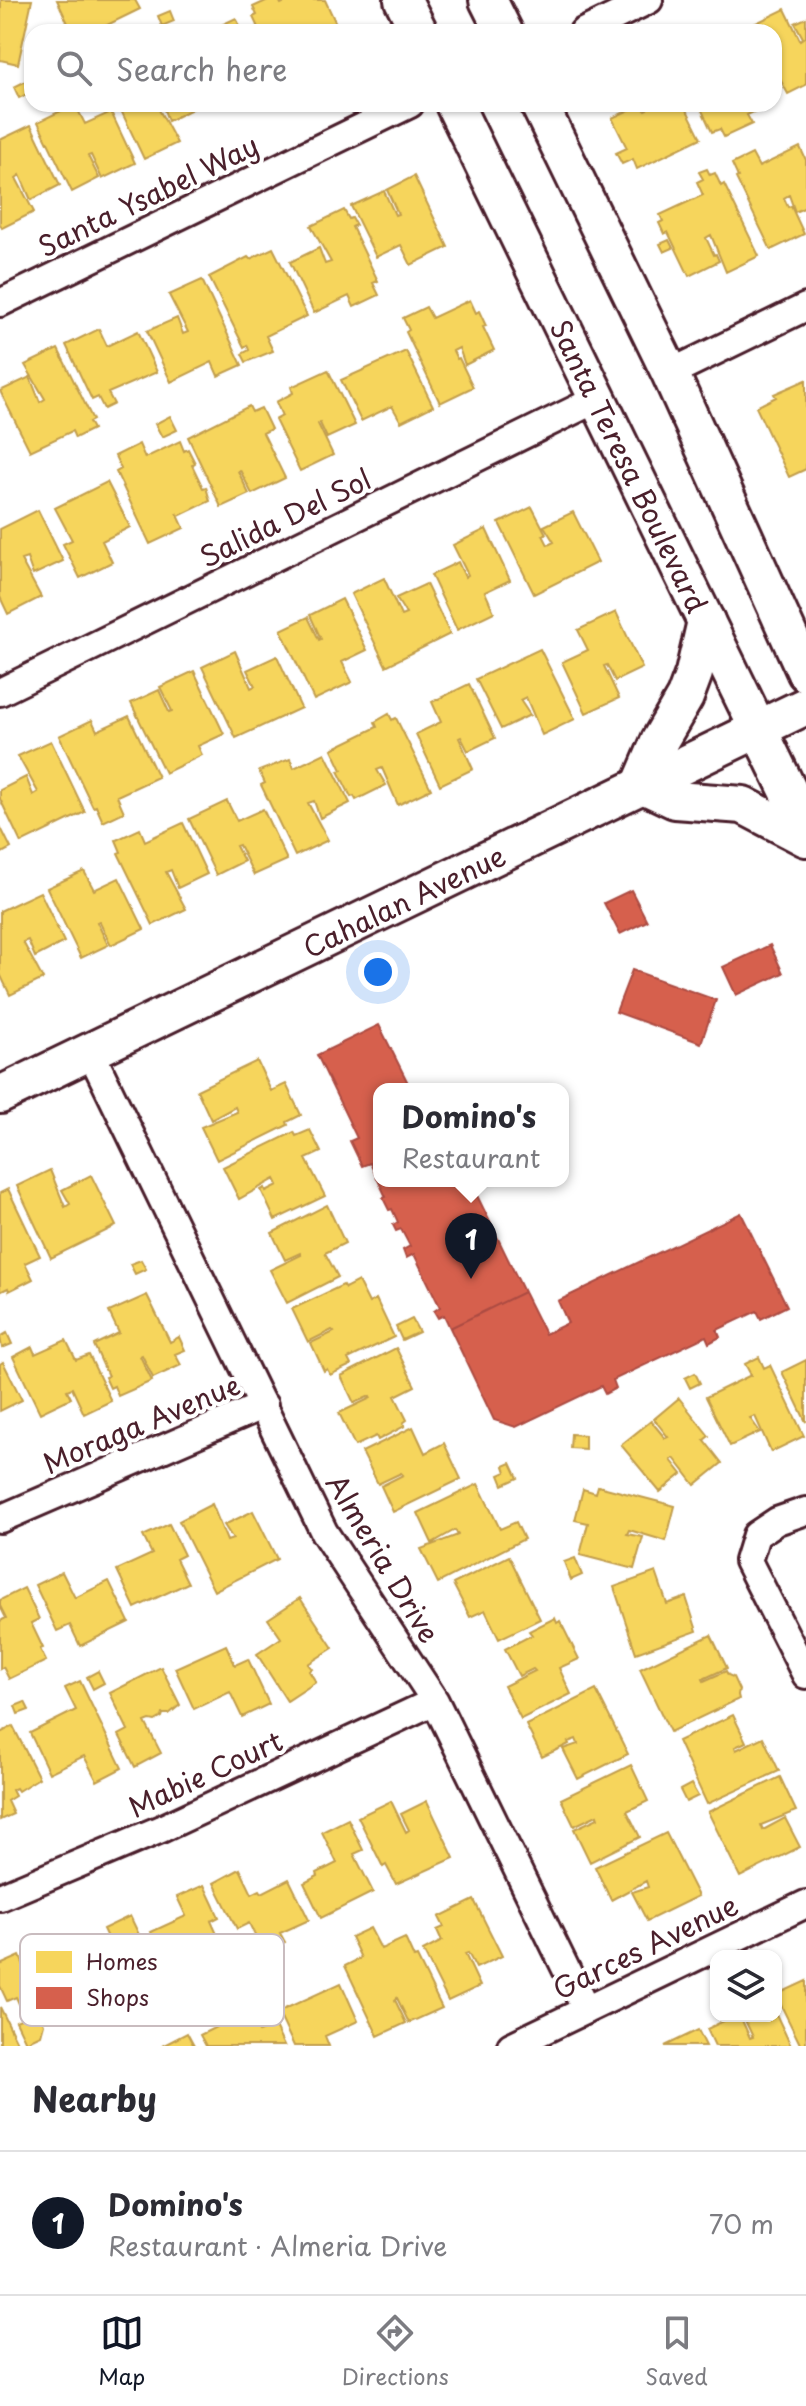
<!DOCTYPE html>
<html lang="en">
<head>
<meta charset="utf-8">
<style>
  :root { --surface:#fff; --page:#f7f7f7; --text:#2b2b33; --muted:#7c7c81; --line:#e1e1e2; --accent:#111827 }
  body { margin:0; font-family:"Playpen Sans",sans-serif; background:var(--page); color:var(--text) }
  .controls { position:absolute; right:24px; bottom:24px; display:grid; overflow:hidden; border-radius:16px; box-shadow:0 2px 6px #0004 }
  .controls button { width:72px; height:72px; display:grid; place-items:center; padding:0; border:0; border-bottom:2px solid var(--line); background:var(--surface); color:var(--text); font:40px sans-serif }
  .you { position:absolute; left:378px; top:972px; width:28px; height:28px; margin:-20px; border:6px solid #fff; border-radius:50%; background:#1a73e8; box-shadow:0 0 0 12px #1a73e833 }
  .badge { display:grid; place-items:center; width:52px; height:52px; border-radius:50%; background:var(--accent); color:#fff; font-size:26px; font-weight:700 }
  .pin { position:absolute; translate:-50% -66px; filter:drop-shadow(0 2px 4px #0008) }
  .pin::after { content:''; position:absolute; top:42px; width:28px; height:24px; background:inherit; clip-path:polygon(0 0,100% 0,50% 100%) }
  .popup { position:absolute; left:373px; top:1083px; width:196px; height:104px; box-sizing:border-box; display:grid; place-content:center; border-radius:16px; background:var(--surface); filter:drop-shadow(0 2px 6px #0005); font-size:26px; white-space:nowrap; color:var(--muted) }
  .popup b { font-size:30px; color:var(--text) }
  .popup::after { content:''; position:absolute; left:50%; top:100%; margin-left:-16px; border:16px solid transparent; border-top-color:var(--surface) }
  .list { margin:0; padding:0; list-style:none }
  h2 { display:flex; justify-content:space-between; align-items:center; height:104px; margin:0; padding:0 32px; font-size:34px }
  h2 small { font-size:26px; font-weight:400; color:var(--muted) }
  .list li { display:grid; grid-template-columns:52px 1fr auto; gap:24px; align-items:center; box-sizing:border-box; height:144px; padding:0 32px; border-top:2px solid var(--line) }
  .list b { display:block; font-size:30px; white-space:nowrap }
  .list p { margin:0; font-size:26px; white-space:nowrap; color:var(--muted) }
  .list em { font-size:26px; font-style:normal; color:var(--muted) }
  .icon { flex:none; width:44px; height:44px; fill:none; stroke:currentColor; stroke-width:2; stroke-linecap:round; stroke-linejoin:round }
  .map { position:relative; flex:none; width:806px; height:2046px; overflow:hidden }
  .search { position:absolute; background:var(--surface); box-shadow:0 2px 6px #0004; left:24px; right:24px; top:24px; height:88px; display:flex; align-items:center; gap:20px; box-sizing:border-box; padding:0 28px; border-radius:24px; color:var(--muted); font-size:30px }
  .sheet { height:248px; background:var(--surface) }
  nav { display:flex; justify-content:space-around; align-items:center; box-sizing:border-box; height:112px; border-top:2px solid var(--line); background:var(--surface); font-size:22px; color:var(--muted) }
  nav a { display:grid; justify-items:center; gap:4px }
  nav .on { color:var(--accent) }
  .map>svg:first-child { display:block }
  .homes { fill:#f6d55c; stroke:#c29e4d; stroke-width:2 }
  .shops { fill:#d6604d; stroke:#ac4c43; stroke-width:2 }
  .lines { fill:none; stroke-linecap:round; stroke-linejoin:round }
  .street-casing { stroke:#4a1f2b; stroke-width:32 }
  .secondary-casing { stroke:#4a1f2b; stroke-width:42 }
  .street { stroke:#fff; stroke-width:26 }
  .secondary { stroke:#fff; stroke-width:36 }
  .labels { text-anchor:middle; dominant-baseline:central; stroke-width:8; stroke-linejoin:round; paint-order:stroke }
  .street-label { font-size:28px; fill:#4a1f2b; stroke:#fff }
  .key { fill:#fff; stroke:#c9bcbf; stroke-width:2 }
  .key-label { font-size:22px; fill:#4a1f2b }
</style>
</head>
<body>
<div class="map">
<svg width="806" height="2046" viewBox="0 0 806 2046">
  <rect width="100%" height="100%" fill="#fff"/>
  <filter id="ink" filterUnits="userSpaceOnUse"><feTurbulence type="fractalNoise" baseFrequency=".0125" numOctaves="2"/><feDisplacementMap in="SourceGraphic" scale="16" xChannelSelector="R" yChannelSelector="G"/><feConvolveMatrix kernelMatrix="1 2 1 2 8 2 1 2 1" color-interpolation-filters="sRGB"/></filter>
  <g filter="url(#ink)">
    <path class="homes" d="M1,0H32L18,64L0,60Z
      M57,0H135L140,9L93,32H72Z
      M268,0H279L281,4L289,0H325L340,32H260L253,17L257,15L253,7Z
      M785,9L800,40L803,38L795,23L806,18V85L788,94L774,68V32H756L752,25Z
      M170,11L174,21L162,26L158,16Z
      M236,18L243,32H219L217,27Z
      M30,79L32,92L19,98L14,87Z
      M75,104L85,124L111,112L135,163L102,179L91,155L88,156L99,178L72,192L38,122Z
      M118,104H162L157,106L177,143L144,159Z
      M162,104H197L198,106L168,121Z
      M642,104L645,110L647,109L644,104H684L701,138L637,169L633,159L622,164L616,153L627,148L612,118Z
      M699,104H771L747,115L752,124L724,137L720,129L712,132Z
      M31,125L60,185L31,200L20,175L16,178L34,212L2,228L0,224V140Z
      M800,147L806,160V207L795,212L789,195L784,198L788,207L791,206L804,234L771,250L736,178L738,177L732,164L752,154L759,167Z
      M707,169L710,175L715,173L721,186L724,184L759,256L726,272L711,235L706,238L714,255L716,254L719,261L689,276L668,232L664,234L659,223L663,221L660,215L703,195L697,182L703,179L699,172Z
      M414,176L448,247L411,265L401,245L376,257L351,206L384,191L395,215L398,214L387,190Z
      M344,210L349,219L352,218L356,225L352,227L378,281L373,283L379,295L354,307L349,296L314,313L290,262L319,248L325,264L331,262L311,226Z
      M669,240L673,248L664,252L660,244Z
      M273,248L307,316L266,336L273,351L246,362L242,354L249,350L247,345L244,347L209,277L248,257L250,259Z
      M202,280L242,365L218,376L212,362L171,382L147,331L177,318L183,334L188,332L169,295Z
      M470,300L476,313L479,311L486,326L483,327L494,350L465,365L459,348L453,351L457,359L459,358L473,387L440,403L406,332L409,330L403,318L426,307L432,318Z
      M99,329L107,346L138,331L157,372L108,393L114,404L104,409L98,397L92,400L66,345Z
      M58,349L93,420L89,422L93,429L75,438L72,431L30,451L0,391L30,377L40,402L45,399L25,365Z
      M406,351L433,406L401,422L392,406L361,421L341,380Z
      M328,370L355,425L327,438L320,423L318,424L333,455L300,471L275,420L282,416L276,402L293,393L291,387Z
      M806,380V469L789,477L756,407L776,397L774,394Z
      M249,406L252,412L261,408L271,429L263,433L285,478L252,494L240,470L238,471L249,494L221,507L188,437Z
      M170,416L177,430L162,437L155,424Z
      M180,441L184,451L188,449L195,463L192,465L203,488L206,487L210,501L179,516L177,513L184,528L150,544L116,472L121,469L115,456L139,444L145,458Z
      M107,482L130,527L102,541L112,562L80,578L63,544L72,540L55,508Z
      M532,507L546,534L543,535L548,545L554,542L544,526L573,512L598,562L534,594L499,523Z
      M38,510L63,561L33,575L27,558L21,560L41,597L8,614L0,597V529Z
      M486,529L510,580L485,592L494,612L457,630L431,575L458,562L465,577L468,575L453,545Z
      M384,578L401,616L406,614L396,598L426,584L450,634L386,666L351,594Z
      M342,599L367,650L342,662L352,682L314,700L281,630L308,617L319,640L321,639L310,615Z
      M616,612L642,668L615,681L607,665L604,666L619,698L586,713L562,662L588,650L578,630Z
      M540,649L575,719L542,735L526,697L520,700L530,715L501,729L476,679Z
      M235,651L251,688L255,686L247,670L277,656L301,708L236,738L202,667Z
      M194,671L224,734L198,746L202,755L165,773L131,703L159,690L169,712L172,711L160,687Z
      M469,684L495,738L468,751L461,737L459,738L473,769L440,785L416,734L441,722L432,702Z
      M389,714L392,720L396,718L431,789L398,805L382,768L377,770L386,785L356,800L354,796L351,797L338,771L342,770L332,749L377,727L375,722Z
      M129,716L158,777L117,796L124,812L103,822L96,806L93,807L59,736L92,720L97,731Z
      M51,741L85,812L21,843L0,799V790L26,777L33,795L38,792L18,756Z
      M325,753L350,803L320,818L314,801L308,803L328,840L295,856L261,785L265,783L259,771L290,759L294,768Z
      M227,801L237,821L263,809L287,860L254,875L239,845L236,846L244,861L216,875L189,819Z
      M183,823L207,874L178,888L171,870L166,872L186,909L153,925L118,853L121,852L116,840L140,829L145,841Z
      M0,826L11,848L0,854Z
      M84,871L94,890L119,878L144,929L111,945L99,921L97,922L108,945L81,958L47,888Z
      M40,892L64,942L35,957L28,940L23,942L43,979L10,995L0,974V911Z
      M257,1061L271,1091L286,1084L301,1115L287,1122L288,1125L217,1160L201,1127L237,1112L235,1107L211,1120L197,1090Z
      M310,1130L321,1152L306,1159L325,1196L275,1220L261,1190L265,1188L266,1191L278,1185L275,1179L239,1199L223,1167L294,1132L296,1136Z
      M50,1170L65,1207L70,1204L62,1190L91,1175L116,1226L51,1258L17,1186Z
      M8,1189L40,1256L25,1263L33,1279L9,1291L8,1288L0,1292V1193Z
      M327,1205L345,1243L325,1253L338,1277L287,1303L270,1270L301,1255L300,1253L285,1260L272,1233Z
      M141,1260L146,1269L135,1274L130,1264Z
      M358,1281L369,1303L376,1299L394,1337L348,1359L351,1365L330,1375L327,1369L324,1371L311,1343L334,1332L332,1330L308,1342L292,1309L343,1285L345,1288Z
      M147,1295L170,1342L179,1337L185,1350L175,1354L181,1365L153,1378L142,1355L140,1356L152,1381L118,1396L114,1386L110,1388L105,1377L108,1376L94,1345L119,1333L109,1312Z
      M412,1319L419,1332L402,1340L396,1327Z
      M7,1333L12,1344L2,1348L0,1337Z
      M66,1340L76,1360L89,1355L111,1401L84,1414L72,1388L67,1390L71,1398L40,1413L13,1357L32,1347L35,1354Z
      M396,1348L415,1386L395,1396L407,1420L403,1423L405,1426L378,1440L376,1436L355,1446L339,1413L371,1398L370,1396L354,1403L341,1376Z
      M759,1357L764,1368L770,1365L804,1436L771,1452L755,1416L750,1418L760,1432L730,1446L706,1397L751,1375L745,1364Z
      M806,1360V1422L782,1372Z
      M3,1362L22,1400L0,1411V1364Z
      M695,1373L700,1383L690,1388L685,1378Z
      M679,1398L709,1436L704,1440L722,1463L695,1485L674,1458L671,1460L682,1474L660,1492L621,1445L651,1421L665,1438L668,1437L654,1419Z
      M413,1427L425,1453L444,1443L461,1479L393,1512L381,1486L403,1475L401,1473L378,1484L362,1452Z
      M571,1434L585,1435V1449L570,1448Z
      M511,1463L518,1478L503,1485L499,1475L506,1472L504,1466Z
      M478,1484L500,1529L516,1522L524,1539L438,1583L421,1549L458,1535L455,1530L432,1543L418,1513Z
      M598,1486L675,1506L666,1541L629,1530L627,1534L643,1537L634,1569L580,1555L588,1523L575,1520L583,1489L596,1493Z
      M212,1504L227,1541L233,1539L224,1525L253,1511L277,1559L214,1591L179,1521Z
      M169,1524L184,1555L176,1559L188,1583L135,1608L117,1570L152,1554L143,1536Z
      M509,1556L540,1619L499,1639L485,1610L470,1617L453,1584Z
      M575,1558L582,1575L571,1580L564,1562Z
      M62,1572L75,1598L109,1581L129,1622L80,1646L70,1625L57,1631L35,1585Z
      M656,1572L667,1604L686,1597L697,1631L636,1653L614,1587Z
      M24,1588L39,1619L31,1623L43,1648L40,1649L46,1661L9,1679L3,1667L0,1669V1621L6,1618L0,1606V1600Z
      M300,1598L333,1648L308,1664L312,1669L309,1671L316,1682L287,1701L257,1654L281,1638L268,1619Z
      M555,1618L557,1623L560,1621L579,1659L559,1668L571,1694L521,1719L504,1686L535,1671L533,1669L519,1676L505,1649L532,1635L529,1631Z
      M711,1635L727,1668L703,1679L704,1681L726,1671L728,1675L733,1677L739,1690L738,1695L739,1699L670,1732L640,1669Z
      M226,1645L235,1665L248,1659L269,1704L242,1717L230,1692L194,1709L175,1668Z
      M161,1667L180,1705L169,1714H163L162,1717L155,1721L150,1720L145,1722L161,1753L135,1767L119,1735L128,1730L110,1693Z
      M98,1671L104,1683L93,1689L87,1677Z
      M80,1681L122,1768L97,1781L84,1756L49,1773L30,1733L76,1710L65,1688Z
      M596,1690L628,1754L578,1779L563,1749L578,1744L576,1739L568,1742L569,1744L542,1757L526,1725Z
      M25,1702L29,1710L18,1714L15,1706Z
      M733,1715L746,1742L735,1747L736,1750L763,1737L779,1771L707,1804L678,1741Z
      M13,1726L39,1778L18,1791L16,1788L12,1790L15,1796L7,1801L13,1814L0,1820V1733Z
      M631,1765L648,1801L627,1811L640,1837L590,1862L574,1829L598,1818L597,1815L574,1826L561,1799Z
      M780,1777L796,1811L761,1825L763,1830L785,1818L800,1847L740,1877L708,1812Z
      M691,1784L698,1796L686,1802L680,1790Z
      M391,1801L406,1832L409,1830L401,1814L427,1801L454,1858L396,1884L386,1865L383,1867L358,1817Z
      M348,1819L363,1850L354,1854L373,1892L321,1918L304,1883L318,1876L317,1873L337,1863L322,1832Z
      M666,1833L698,1896L647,1921L632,1892L648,1887L646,1881L611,1900L595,1867Z
      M240,1869L252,1894L260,1890L262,1893L289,1879L309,1920L280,1933L285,1942L275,1947L271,1939L259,1944L249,1923L237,1929L214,1883Z
      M204,1885L219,1917L211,1921L222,1945L214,1949L221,1965L206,1972L198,1956L191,1960L193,1963L174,1972L173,1969L170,1971L151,1932L186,1916L177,1897Z
      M474,1900L502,1956L476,1968L468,1953L465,1954L480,1986L448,2001L423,1951L442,1941L437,1930L444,1927L439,1917Z
      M130,1916L145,1947L135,1952L154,1990L104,2015L85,1977L118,1961L103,1929Z
      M370,1928L381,1949L405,1938L414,1958L417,1957L442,2008L409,2023L397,1998L395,2000L406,2023L378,2036L345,1966L361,1958L351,1937Z
      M20,1956L27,1973L38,1968L37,1965L62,1957L87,2012L75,2018L63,2015L58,2005L56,2006L59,2011L57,2016L49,2020L45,2018L42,2013L40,2014L44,2024L41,2035L26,2042L16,2021L25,2017L16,1997L7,2001L0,1986V1965Z
      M806,1981V2046H801L776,1995Z
      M341,1983L358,2021L325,2036L329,2046H294L278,2012Z
      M143,1999L148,2008L140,2013L134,2005Z
      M0,2007L19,2046H0Z
      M248,2011L259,2032L274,2025L284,2046H206L200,2035Z
      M776,2014L791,2046H715L707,2029L734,2016H740L750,2038L753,2037L743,2016H776Z
      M698,2030L706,2046H665Z
      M187,2033L194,2046H162Z"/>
    <path class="shops" d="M631,890L647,921L620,934L604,903Z
      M770,945L783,973L736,995L723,967Z
      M632,970L716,1000L701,1043L616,1012Z
      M379,1025L411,1089H379V1181H470L524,1292L450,1328L444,1315L438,1318L434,1311L440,1307L414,1254L406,1258L403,1250L410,1246L401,1229L396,1231L393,1225L398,1222L392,1209L389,1210L383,1198L386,1197L370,1163L362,1166L350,1141L357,1138L317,1055Z
      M741,1213L787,1306L761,1319L757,1311L717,1330L720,1337L709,1343L706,1336L613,1380L616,1388L605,1394L601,1386L516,1427L494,1420L450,1328L524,1292L545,1334L568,1323L558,1301Z"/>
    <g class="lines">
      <defs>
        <path id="street" d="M583,32L649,0
          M0,303L410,104
          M670,373L806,307
          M0,692L597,399
          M90,1051L324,1532L435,1701L586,2010
          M806,1511L777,1521L756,1535L748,1561L806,1675
          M0,1519L264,1405
          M0,1897L161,1829L435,1701
          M511,2046L806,1904"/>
        <g id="secondary">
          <path d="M403,0L419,32"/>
          <path d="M488,0L504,32"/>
          <path id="s1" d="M454,104L806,827"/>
          <path d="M539,104L670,373L806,673"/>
          <path d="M706,621L694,673L685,697L660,740L641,784L675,800L743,805L806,838"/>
          <path id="s2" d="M0,1095L806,706"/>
        </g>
      </defs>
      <use href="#street" class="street-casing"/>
      <use href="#secondary" class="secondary-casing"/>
      <use href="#street" class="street"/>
      <use href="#secondary" class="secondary"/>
    </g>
  </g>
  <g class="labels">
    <g class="street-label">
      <text transform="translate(148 195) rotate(-26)">Santa Ysabel Way</text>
      <text stroke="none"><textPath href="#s1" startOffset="402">Santa Teresa Boulevard</textPath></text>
      <text transform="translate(285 517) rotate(-26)">Salida Del Sol</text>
      <text stroke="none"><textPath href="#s2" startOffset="448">Cahalan Avenue</textPath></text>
      <text transform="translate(141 1423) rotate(-23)">Moraga Avenue</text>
      <text transform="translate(384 1558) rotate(59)">Almeria Drive</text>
      <text transform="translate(205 1773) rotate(-25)">Mabie Court</text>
      <text transform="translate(645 1946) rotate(-26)">Garces Avenue</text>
    </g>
  </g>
  <rect x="20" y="1934" width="264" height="92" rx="12" class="key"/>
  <rect x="36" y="1951" width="36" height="22" fill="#f6d55c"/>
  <rect x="36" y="1987" width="36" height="22" fill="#d6604d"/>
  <g class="key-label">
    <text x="86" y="1970">Homes</text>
    <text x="86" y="2006">Shops</text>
  </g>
</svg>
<div class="controls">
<button><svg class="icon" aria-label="layers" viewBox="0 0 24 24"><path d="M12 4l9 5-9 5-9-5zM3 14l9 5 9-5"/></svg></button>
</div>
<div class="you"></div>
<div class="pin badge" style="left:471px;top:1279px">1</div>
<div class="popup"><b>Domino's</b>Restaurant</div>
<div class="search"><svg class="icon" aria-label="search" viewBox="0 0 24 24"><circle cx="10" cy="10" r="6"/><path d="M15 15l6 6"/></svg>Search here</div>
</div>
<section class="sheet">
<h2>Nearby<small></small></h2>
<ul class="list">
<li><span class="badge">1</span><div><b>Domino's</b><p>Restaurant · Almeria Drive</p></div><em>70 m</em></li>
</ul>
</section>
<nav>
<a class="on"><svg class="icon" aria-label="map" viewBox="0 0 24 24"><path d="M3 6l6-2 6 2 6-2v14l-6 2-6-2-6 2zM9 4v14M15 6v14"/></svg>Map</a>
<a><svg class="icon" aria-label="directions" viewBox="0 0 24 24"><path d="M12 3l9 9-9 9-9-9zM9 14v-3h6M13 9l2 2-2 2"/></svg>Directions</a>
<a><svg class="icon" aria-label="saved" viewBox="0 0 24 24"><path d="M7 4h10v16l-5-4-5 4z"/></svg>Saved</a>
</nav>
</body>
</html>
